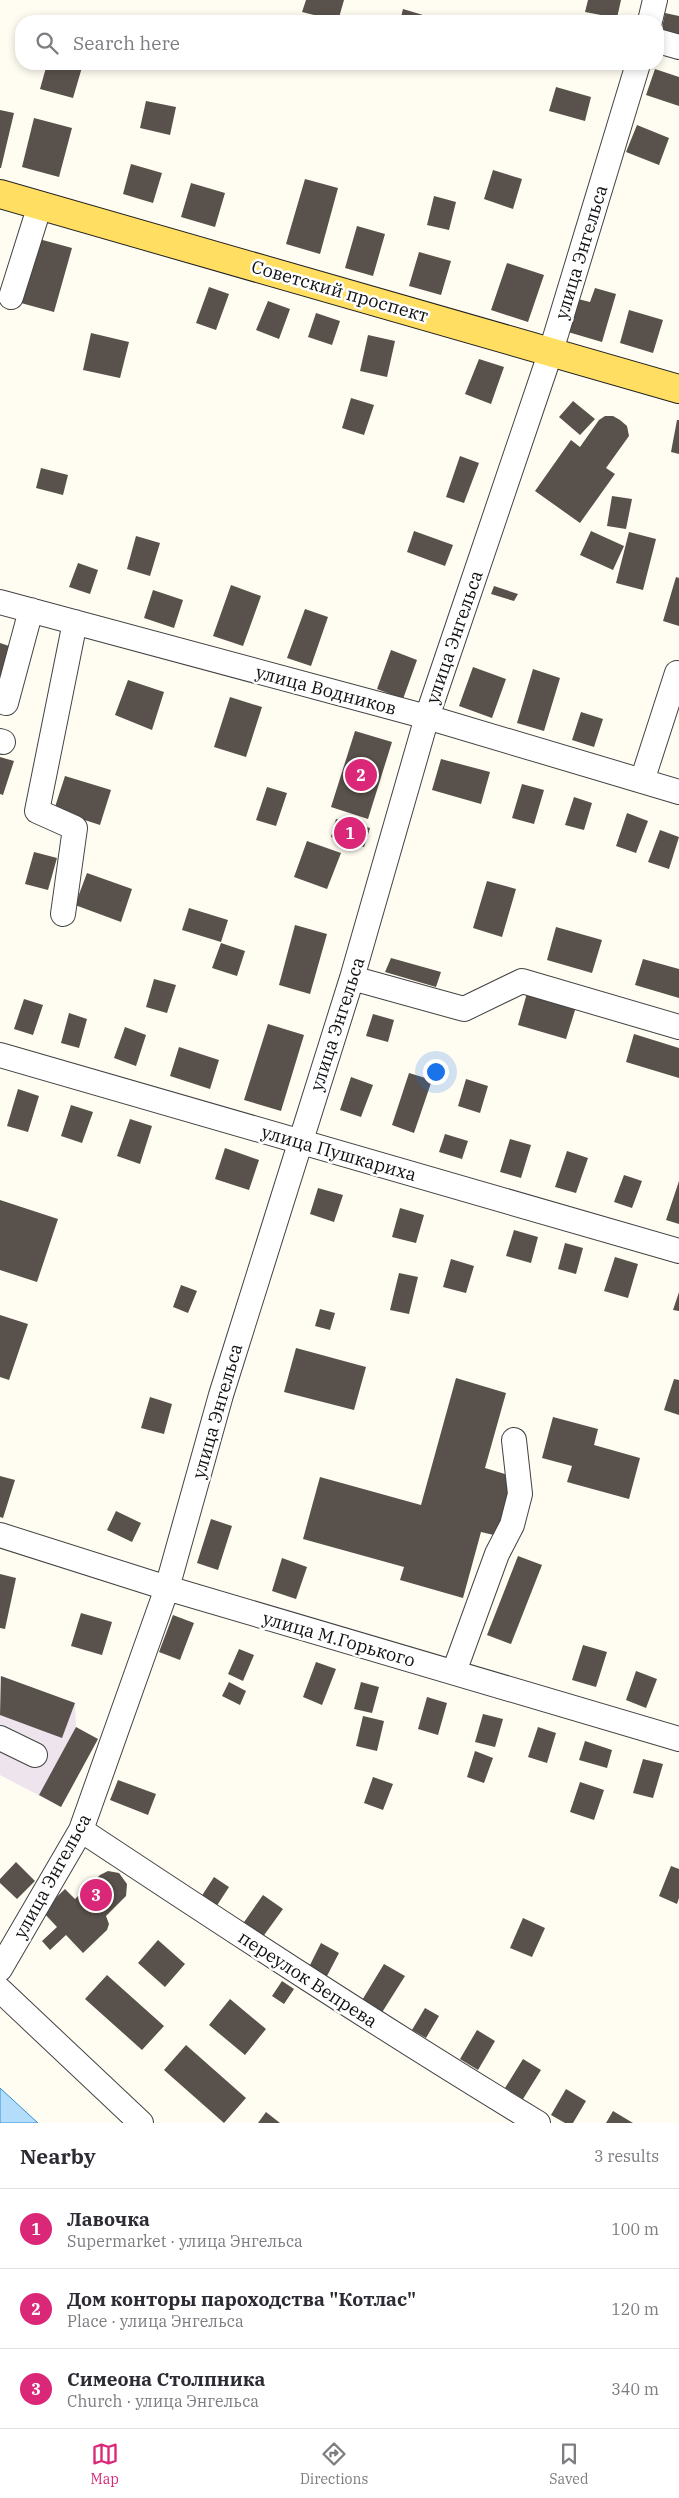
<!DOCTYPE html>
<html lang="en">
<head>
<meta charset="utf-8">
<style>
  :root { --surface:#fff; --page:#f2f2f3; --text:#2b2b33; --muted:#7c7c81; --line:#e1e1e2; --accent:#db2777 }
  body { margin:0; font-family:"IBM Plex Serif",serif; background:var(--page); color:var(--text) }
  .you { position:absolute; left:435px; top:1071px; width:18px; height:18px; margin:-12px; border:4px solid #fff; border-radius:50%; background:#1a73e8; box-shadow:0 0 0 8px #1a73e833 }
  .badge { display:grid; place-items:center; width:32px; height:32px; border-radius:50%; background:var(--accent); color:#fff; font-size:16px; font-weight:700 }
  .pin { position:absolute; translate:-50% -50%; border:2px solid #fff; box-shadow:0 1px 5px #0006 }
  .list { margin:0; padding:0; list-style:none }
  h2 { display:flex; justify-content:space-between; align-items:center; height:65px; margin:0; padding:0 20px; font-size:21px }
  h2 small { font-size:16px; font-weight:400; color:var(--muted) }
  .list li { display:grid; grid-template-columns:32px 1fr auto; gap:15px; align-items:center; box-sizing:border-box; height:80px; padding:0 20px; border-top:1px solid var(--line) }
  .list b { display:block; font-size:19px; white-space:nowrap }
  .list p { margin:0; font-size:16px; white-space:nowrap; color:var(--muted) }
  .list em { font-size:16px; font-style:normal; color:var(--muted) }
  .icon { flex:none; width:28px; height:28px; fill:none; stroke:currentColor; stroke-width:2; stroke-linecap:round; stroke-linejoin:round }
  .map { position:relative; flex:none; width:679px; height:2123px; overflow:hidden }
  .search { position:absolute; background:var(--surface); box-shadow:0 2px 8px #0003; left:15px; right:15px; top:15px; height:55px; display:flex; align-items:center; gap:12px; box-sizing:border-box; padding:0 18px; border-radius:20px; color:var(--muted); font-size:19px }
  .sheet { height:305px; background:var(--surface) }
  nav { display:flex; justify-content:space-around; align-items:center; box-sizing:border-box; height:70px; border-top:1px solid var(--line); background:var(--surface); font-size:14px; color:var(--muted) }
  nav a { display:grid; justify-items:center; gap:2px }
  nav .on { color:var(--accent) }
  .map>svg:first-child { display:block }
  .industrial { fill:#eee4ee }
  .water { fill:#b3ddfa; stroke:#3491d7 }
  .building { fill:#59514b }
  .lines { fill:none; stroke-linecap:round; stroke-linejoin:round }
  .minor-casing { stroke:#434343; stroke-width:26 }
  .major-casing { stroke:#212121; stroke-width:30 }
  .minor { stroke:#fff; stroke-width:24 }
  .major { stroke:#ffde62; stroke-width:28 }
  .labels { text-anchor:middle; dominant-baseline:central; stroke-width:5; stroke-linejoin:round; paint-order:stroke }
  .street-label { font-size:18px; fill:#101010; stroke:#fff }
</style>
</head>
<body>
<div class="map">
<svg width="679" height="2123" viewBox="0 0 679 2123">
  <rect width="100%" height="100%" fill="#fffdf2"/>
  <path class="industrial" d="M0,1676L75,1703L76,1727L98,1739L61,1807L0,1775Z"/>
  <path class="water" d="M0,2088L38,2123H0Z"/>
  <path class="building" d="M306,0H344L338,21L302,12Z
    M588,0H621L617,18L585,12Z
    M403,9L443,21H400Z
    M665,13L679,16V37L661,33Z
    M47,64H83L73,98L40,89Z
    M655,69L679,77V106L646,95Z
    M556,87L591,97L585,121L549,111Z
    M146,101L176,107L170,135L140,128Z
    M0,110L14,113L1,168H0Z
    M34,118L72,128L59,177L22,167Z
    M637,125L669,138L659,165L626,152Z
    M131,164L162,173L153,203L123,194Z
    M493,170L522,179L513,209L484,199Z
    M305,179L338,188L320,254L286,244Z
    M191,183L225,193L215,227L181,217Z
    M434,196L456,202L449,230L427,225Z
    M357,226L385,234L373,276L345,268Z
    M39,239L72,248L54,312L21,303Z
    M419,252L451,261L441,295L409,286Z
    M507,263L544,275L528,322L491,310Z
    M209,287L229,294L216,330L196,323Z
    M595,288L616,294L602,342L568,332L578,299L590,302Z
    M268,301L290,309L279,339L256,330Z
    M629,310L663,320L653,353L620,343Z
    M316,313L340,321L332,345L308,337Z
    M91,333L129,342L120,378L83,370Z
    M368,335L395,341L387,377L360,371Z
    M479,359L504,367L491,404L465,394Z
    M351,398L374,405L364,435L342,428Z
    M573,401L595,419L580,435L559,417Z
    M605,416H613L620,420L627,426L629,436L606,468L615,474L580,523L535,491L571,440L580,447L599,420Z
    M677,420H679V454L671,452Z
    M460,456L479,463L464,503L446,497Z
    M41,468L68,475L63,495L36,488Z
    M612,496L632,499L626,529L607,526Z
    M414,531L453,545L445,566L407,552Z
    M591,531L624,546L613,570L580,555Z
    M629,532L656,539L643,590L616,583Z
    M136,536L160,543L150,576L127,569Z
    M78,563L98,570L90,594L69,587Z
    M676,577L679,578V626L663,621Z
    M231,585L261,596L243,646L213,636Z
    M494,586L518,594L514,601L491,594Z
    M153,590L183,600L174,628L144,618Z
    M305,609L328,617L311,666L287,658Z
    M0,643L9,646L1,676H0Z
    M391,650L417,660L403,699L377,689Z
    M473,667L506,679L492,718L459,706Z
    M533,669L560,678L544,731L517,723Z
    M128,680L164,692L152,730L115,715Z
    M230,697L262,707L246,757L214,747Z
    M581,712L603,719L594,747L572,740Z
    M355,731L392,742L368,819L331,807Z
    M0,757L14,761L3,795L0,794Z
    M441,759L490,772L481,804L432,790Z
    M65,776L111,790L100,825L54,810Z
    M522,784L544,790L534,824L512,818Z
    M267,787L287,793L276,826L256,820Z
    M574,797L592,803L584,830L565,825Z
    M627,813L648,821L636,853L616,846Z
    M336,819L370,828L364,847L331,837Z
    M660,830L679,837L669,869L648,862Z
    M307,841L341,853L327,889L294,877Z
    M34,852L57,858L48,890L25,884Z
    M87,873L132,889L121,922L75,905Z
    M487,881L516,889L502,937L473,928Z
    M189,908L228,920L221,942L182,930Z
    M295,925L327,934L310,994L279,985Z
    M556,927L602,940L592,973L547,960Z
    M221,943L245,951L237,976L212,968Z
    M391,958L441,972L436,987L385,972Z
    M643,959L679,969V998L635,985Z
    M154,979L176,985L167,1013L146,1007Z
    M527,993L576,1007L566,1039L518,1025Z
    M24,999L43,1005L33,1035L14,1029Z
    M69,1013L87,1019L79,1048L61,1043Z
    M373,1014L394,1020L388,1042L366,1036Z
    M268,1024L304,1035L281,1111L244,1100Z
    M125,1027L146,1035L136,1066L114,1058Z
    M634,1034L679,1048V1078L626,1062Z
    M179,1047L219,1060L210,1089L170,1076Z
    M409,1073L432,1080L414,1133L392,1125Z
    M351,1077L373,1085L361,1117L340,1110Z
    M466,1079L488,1086L480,1113L458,1106Z
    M18,1089L39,1096L28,1132L7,1126Z
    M71,1105L93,1112L82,1143L61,1136Z
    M130,1119L152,1126L140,1164L117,1156Z
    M445,1134L468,1141L462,1159L439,1152Z
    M510,1139L531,1145L521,1178L500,1172Z
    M225,1148L259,1160L249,1190L215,1179Z
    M567,1151L588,1158L576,1193L555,1187Z
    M624,1175L642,1181L632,1208L614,1202Z
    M679,1181V1224L666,1220Z
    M318,1188L343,1195L334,1222L310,1214Z
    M0,1200L58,1219L37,1282L0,1270Z
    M400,1208L424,1215L416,1243L392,1237Z
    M514,1230L538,1237L531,1263L506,1256Z
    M565,1243L583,1248L576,1274L558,1269Z
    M615,1257L638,1264L628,1298L604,1291Z
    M451,1259L474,1266L466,1293L443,1287Z
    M399,1273L418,1277L409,1314L390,1310Z
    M181,1285L197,1291L188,1313L173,1307Z
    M679,1292V1311L673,1310Z
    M320,1309L335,1313L330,1330L315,1326Z
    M0,1315L28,1324L9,1380L0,1377Z
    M296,1348L366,1367L354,1410L284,1392Z
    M456,1378L506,1393L485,1468L515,1477L498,1536L481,1532L463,1598L400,1580L404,1567L303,1539L320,1477L421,1505Z
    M674,1379L679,1380V1415L664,1410Z
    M150,1397L172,1404L164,1434L141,1428Z
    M553,1417L598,1429L594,1445L640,1458L629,1499L567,1482L572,1466L542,1458Z
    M0,1476L15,1480L3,1518L0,1517Z
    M116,1511L141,1523L132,1542L107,1530Z
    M211,1519L232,1526L218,1570L197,1563Z
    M518,1556L542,1565L511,1644L487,1635Z
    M282,1558L307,1567L296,1599L272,1591Z
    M0,1574L16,1578L5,1629L0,1628Z
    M81,1613L112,1622L102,1655L71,1646Z
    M173,1615L194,1623L180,1660L159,1652Z
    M583,1645L607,1652L596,1687L572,1680Z
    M239,1649L254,1655L243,1681L228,1674Z
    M316,1662L336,1669L322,1705L303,1697Z
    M636,1671L657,1679L646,1708L626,1700Z
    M1,1676L75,1703L62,1738L0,1715Z
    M229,1682L246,1691L240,1705L222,1696Z
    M361,1682L379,1687L372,1713L354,1709Z
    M427,1697L447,1703L438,1735L418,1729Z
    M483,1714L503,1719L495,1747L475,1742Z
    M363,1716L384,1721L377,1751L356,1746Z
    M76,1727L98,1739L61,1807L39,1795Z
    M538,1727L556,1733L547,1763L528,1757Z
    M585,1741L612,1750L607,1768L579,1760Z
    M475,1751L493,1758L484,1783L467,1777Z
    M643,1759L663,1764L653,1798L633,1793Z
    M373,1777L393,1784L383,1810L364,1803Z
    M118,1780L156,1794L148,1815L110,1800Z
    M580,1782L604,1790L594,1820L570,1812Z
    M16,1862L35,1881L17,1899L0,1883V1879Z
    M671,1866L679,1869V1898L677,1904L659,1896Z
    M108,1871L119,1873L127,1884L126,1896L106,1916L109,1924L107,1930L83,1953L66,1935L50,1950L42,1941L57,1927L42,1911L65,1889L75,1899L100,1875Z
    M214,1877L229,1887L216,1907L201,1897Z
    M263,1895L283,1909L262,1938L242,1925Z
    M523,1918L545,1928L532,1957L510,1948Z
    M158,1940L185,1964L165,1987L138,1963Z
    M321,1943L339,1953L327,1976L309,1967Z
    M384,1964L405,1976L381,2014L361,2002Z
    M107,1975L164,2026L142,2050L85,1999Z
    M282,1981L294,1989L284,2004L272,1996Z
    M230,1999L266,2029L245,2055L209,2025Z
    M425,2008L439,2016L426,2038L412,2030Z
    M477,2030L495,2041L478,2070L460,2059Z
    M186,2045L246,2098L224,2123L164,2070Z
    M523,2059L541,2070L523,2099L505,2088Z
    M566,2089L586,2101L573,2123H565L551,2115Z
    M613,2111L633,2123H606Z
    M266,2112L280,2123H258Z"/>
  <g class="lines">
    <defs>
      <path id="minor" d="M650,21L655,0
        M658,41L679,47
        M11,297L40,205
        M0,602L427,717L679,792
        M0,701L6,703L31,610
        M0,741L3,742
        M642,781L677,673L679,674
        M63,914L75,828L37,811L75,622
        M352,978L464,1009L522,981L679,1027
        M0,1055L679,1251
        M0,1535L167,1588L679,1739
        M454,1672L497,1554L512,1525L520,1494L514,1440
        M0,1738L35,1755
        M81,1830C232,1930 383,2029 538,2123
        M0,1969L81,1830L167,1588L221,1395L352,978L427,717L551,351L638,64
        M0,1990L141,2123"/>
      <path id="major" d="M0,194L679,389"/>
    </defs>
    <use href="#minor" class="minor-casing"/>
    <use href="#major" class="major-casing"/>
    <use href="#minor" class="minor"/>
    <use href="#major" class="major"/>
  </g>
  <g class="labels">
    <g class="street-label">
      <text transform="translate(581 252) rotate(-73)">улица Энгельса</text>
      <text transform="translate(340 291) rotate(16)">Советский проспект</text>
      <text transform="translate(454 637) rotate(-71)">улица Энгельса</text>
      <text transform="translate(326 690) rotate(15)">улица Водников</text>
      <text transform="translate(337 1024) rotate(-72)">улица Энгельса</text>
      <text transform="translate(339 1153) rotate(16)">улица Пушкариха</text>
      <text transform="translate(217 1411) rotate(-74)">улица Энгельса</text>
      <text transform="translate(339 1639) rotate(16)">улица М.Горького</text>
      <text transform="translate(52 1876) rotate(-61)">улица Энгельса</text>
      <text transform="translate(308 1979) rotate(33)">переулок Вепрева</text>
    </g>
  </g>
</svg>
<div class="you"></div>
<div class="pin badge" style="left:350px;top:833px">1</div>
<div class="pin badge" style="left:361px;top:775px">2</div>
<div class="pin badge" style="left:96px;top:1895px">3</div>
<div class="search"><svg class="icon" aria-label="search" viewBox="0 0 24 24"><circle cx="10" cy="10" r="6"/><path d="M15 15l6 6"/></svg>Search here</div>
</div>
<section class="sheet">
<h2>Nearby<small>3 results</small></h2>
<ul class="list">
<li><span class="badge">1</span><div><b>Лавочка</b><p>Supermarket · улица Энгельса</p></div><em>100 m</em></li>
<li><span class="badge">2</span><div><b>Дом конторы пароходства &quot;Котлас&quot;</b><p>Place · улица Энгельса</p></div><em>120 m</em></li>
<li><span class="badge">3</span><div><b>Симеона Столпника</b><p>Church · улица Энгельса</p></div><em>340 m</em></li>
</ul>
</section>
<nav>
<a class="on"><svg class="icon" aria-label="map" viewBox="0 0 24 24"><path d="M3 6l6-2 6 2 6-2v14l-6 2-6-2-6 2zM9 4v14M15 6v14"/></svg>Map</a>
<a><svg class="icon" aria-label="directions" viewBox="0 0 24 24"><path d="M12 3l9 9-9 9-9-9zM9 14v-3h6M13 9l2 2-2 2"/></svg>Directions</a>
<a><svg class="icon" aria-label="saved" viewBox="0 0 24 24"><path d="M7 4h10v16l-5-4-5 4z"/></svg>Saved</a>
</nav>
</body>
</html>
